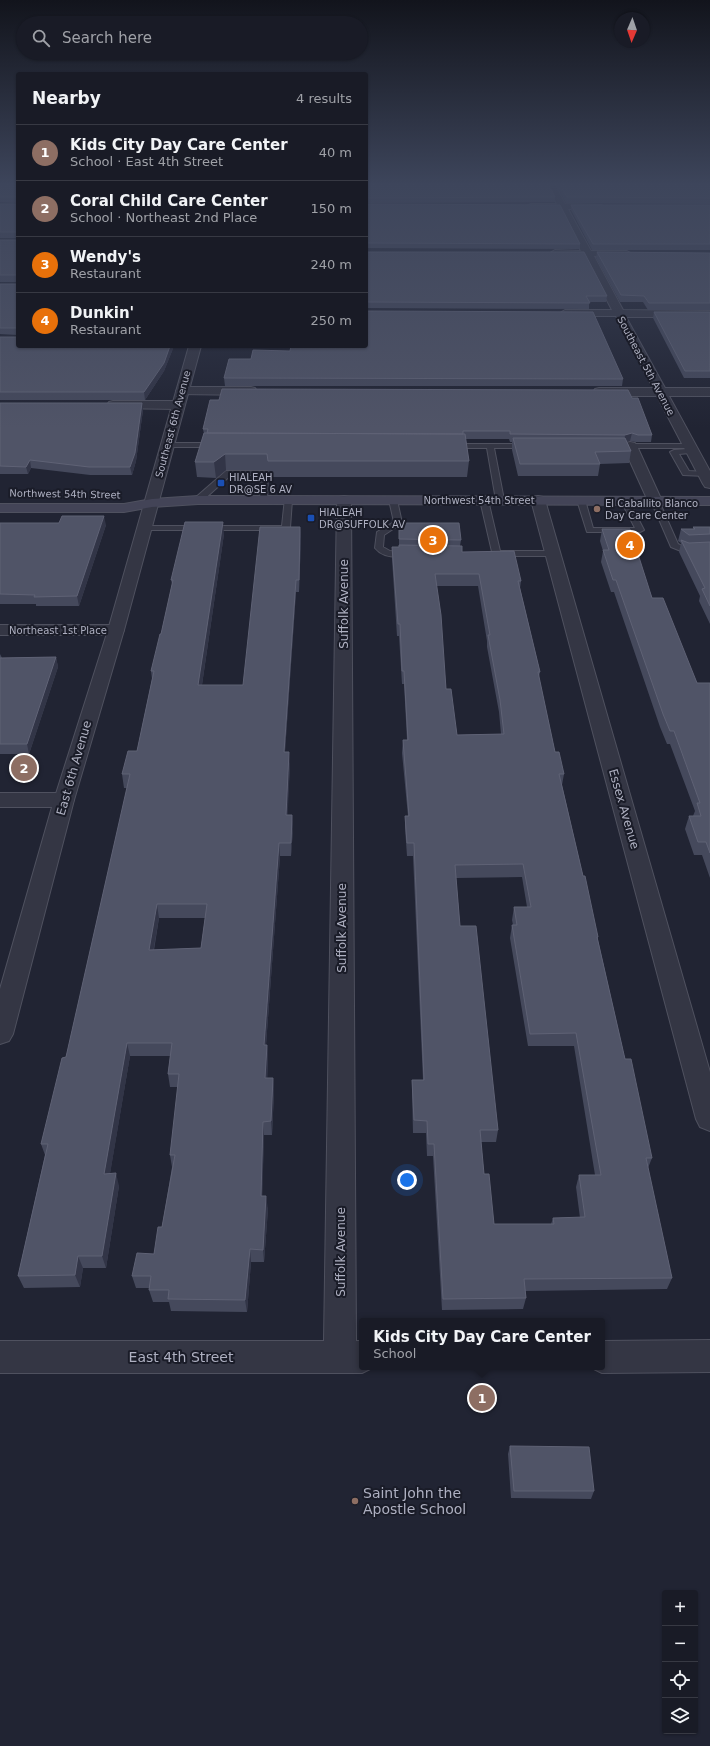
<!DOCTYPE html>
<html lang="en">
<head>
<meta charset="utf-8">
<style>
  :root { --surface:#191b26; --page:#262832; --text:#f1f3f6; --muted:#9fa1a7; --line:#373943; --accent:#8893ec }
  body { margin:0; font-family:"DejaVu Sans",sans-serif; background:var(--page); color:var(--text) }
  .controls { position:absolute; right:12px; bottom:12px; display:grid; overflow:hidden; border-radius:4px; box-shadow:0 1px 3px #0004 }
  .controls button { width:36px; height:36px; display:grid; place-items:center; padding:0; border:0; border-bottom:1px solid var(--line); background:var(--surface); color:var(--text); font:20px sans-serif }
  .compass { position:absolute; left:614px; top:12px; width:36px; height:36px; border-radius:50%; background:var(--surface); box-shadow:0 1px 3px #0004; rotate:182deg }
  .you { position:absolute; left:407px; top:1180px; width:14px; height:14px; margin:-10px; border:3px solid #fff; border-radius:50%; background:#1a73e8; box-shadow:0 0 0 6px #1a73e833 }
  .badge { display:grid; place-items:center; width:26px; height:26px; border-radius:50%; background:var(--accent); color:#fff; font-size:13px; font-weight:700 }
  .pin { position:absolute; translate:-50% -50%; border:2px solid #fff; box-shadow:0 1px 4px #0006 }
  .popup { position:absolute; left:359px; top:1318px; width:246px; height:52px; box-sizing:border-box; display:grid; place-content:center; border-radius:4px; background:var(--surface); filter:drop-shadow(0 1px 3px #0005); font-size:13px; white-space:nowrap; color:var(--muted) }
  .popup b { font-size:15px; color:var(--text) }
  .popup::after { content:''; position:absolute; left:50%; top:100%; margin-left:-8px; border:8px solid transparent; border-top-color:var(--surface) }
  .list { margin:0; padding:0; list-style:none }
  h2 { display:flex; justify-content:space-between; align-items:center; height:52px; margin:0; padding:0 16px; font-size:17px }
  h2 small { font-size:13px; font-weight:400; color:var(--muted) }
  .list li { display:grid; grid-template-columns:26px 1fr auto; gap:12px; align-items:center; box-sizing:border-box; height:56px; padding:0 16px; border-top:1px solid var(--line) }
  .list b { display:block; font-size:15px; white-space:nowrap }
  .list p { margin:0; font-size:13px; white-space:nowrap; color:var(--muted) }
  .list em { font-size:13px; font-style:normal; color:var(--muted) }
  .icon { flex:none; width:22px; height:22px; fill:none; stroke:currentColor; stroke-width:2; stroke-linecap:round; stroke-linejoin:round }
  .map { position:relative; flex:none; width:710px; height:1746px; overflow:hidden }
  .search { position:absolute; background:var(--surface); box-shadow:0 1px 3px #0004; left:16px; top:16px; width:352px; height:44px; display:flex; align-items:center; gap:10px; box-sizing:border-box; padding:0 14px; border-radius:22px; color:var(--muted); font-size:15px }
  .panel { position:absolute; background:var(--surface); box-shadow:0 1px 3px #0004; left:16px; top:72px; width:352px; height:276px; border-radius:4px }
  .map>svg:first-child { display:block }
  .lines { fill:none; stroke-linecap:round; stroke-linejoin:round }
  .service-casing { stroke:#4f515f; stroke-width:2 }
  .minor-casing { stroke:#4f515f; stroke-width:2 }
  .tertiary-casing { stroke:#4f515f; stroke-width:2 }
  .secondary-casing { stroke:#4f515f; stroke-width:2 }
  .service { fill:#343644; fill-rule:evenodd }
  .minor { fill:#343644; fill-rule:evenodd }
  .tertiary { fill:#343644; fill-rule:evenodd }
  .secondary { fill:#434457; fill-rule:evenodd }
  .wall { fill:#45495c; fill-rule:evenodd }
  .shaded-wall { fill:#323547 }
  .building { fill:#505467; stroke:#5f6275; fill-rule:evenodd }
  .transit-dot { fill:#1a4fb4; stroke:#1a1c28; stroke-width:1.5 }
  .education-dot { fill:#8d6e63; stroke:#1a1c28; stroke-width:1.5 }
  .labels { text-anchor:middle; dominant-baseline:central; stroke-width:4; stroke-linejoin:round; paint-order:stroke }
  .far-street-label { font-size:10px; fill:#aeb0c1; stroke:#1a1c28 }
  .far-poi-label { font-size:10px; fill:#aeb0c1; stroke:#1a1c28; text-anchor:start }
  .street-label { font-size:12px; fill:#aeb0c1; stroke:#1a1c28 }
  .near-street-label { font-size:14px; fill:#aeb0c1; stroke:#1a1c28 }
  .near-poi-label { font-size:14px; fill:#aeb0c1; stroke:#1a1c28; text-anchor:start }
</style>
</head>
<body>
<div class="map">
<svg width="710" height="1746" viewBox="0 0 710 1746">
  <rect width="100%" height="100%" fill="#212433"/>
  <g class="lines">
    <defs>
      <path id="service" d="M164,443H216L220,445L216,447H167L163,445Z
        M448,444H527L531,446L527,448H494L504,500L500,502L496,500L487,448H448Z
        M618,444H689L693,446L689,448H621L617,446Z
        M687,449L691,451L690,453L679,454L689,471L706,472V476L683,475L670,452L674,450Z
        M226,471H268L267,502H261L260,500L261,475H231L201,502H195V498Z
        M285,498H291L292,500L290,528L286,530H144L140,528L144,526H282Z
        M390,498H396L397,500L402,523L384,535L383,547L390,551L410,552L411,554L410,556C398,558 383,558 375,548L377,532L394,522L389,500Z
        M481,498H487L488,500L500,551H553L556,552L557,554L556,556H493L480,500Z
        M578,498H584L585,500L593,528H635L621,501L625,499H628L644,530L640,532H587L577,500Z
        M652,499H655L659,501L678,544L686,548L710,547V553H686L671,547L651,501Z"/>
      <path id="minor" d="M546,183H554L565,204L601,205L605,207L601,209H568L591,251H627L632,254L627,257L594,256L623,310L710,311V317H626L665,388H710V396H669L710,471V488L705,487L703,484L657,396H599L595,395L593,392L595,389L599,388H653L616,316H565L560,313L565,310H612L584,256H555L550,253L555,250L581,251L560,209L531,208L527,206L531,204H557Z
        M182,387H251L255,388L257,391L255,394L251,395L178,394L176,391L178,388Z
        M113,401H178L182,402L184,405L182,408L178,409L109,408L107,405L109,402Z
        M630,442L635,443L637,446L662,501L660,504L655,505L650,504L648,501L623,446L625,443Z
        M344,496L349,497L351,500L356,1341H362V1367H374L362,1373H0V1341H324L337,500L339,497Z
        M538,496L543,497L545,500L710,1072V1131L700,1127L696,1119L531,500L533,497Z
        M0,625H116L122,626L124,630L122,634L116,635H0Z
        M0,793H64L71,795L74,800L71,805L64,807H0Z
        M710,1340V1372L602,1373L590,1367H602V1341Z"/>
      <path id="tertiary" d="M189,346H201L124,630L74,800L13,1034L9,1041L0,1044V989L54,800L108,630Z"/>
      <path id="secondary" d="M198,496L710,497V505L198,504L152,507L124,512H0V504H124L152,499Z"/>
    </defs>
    <use href="#service" class="service-casing"/>
    <use href="#minor" class="minor-casing"/>
    <use href="#tertiary" class="tertiary-casing"/>
    <use href="#secondary" class="secondary-casing"/>
    <use href="#service" class="service"/>
    <use href="#minor" class="minor"/>
    <use href="#tertiary" class="tertiary"/>
    <use href="#secondary" class="secondary"/>
  </g>
  <path class="wall" d="M0,183H18V238H0V204H17L18,203L0,202Z
    M366,183L555,197V202L366,203Z
    M555,183H710V204L566,203Z
    M366,204L580,244V249L366,248Z
    M571,205H710V250H592L571,210Z
    M18,239V335L0,334V284H18V282H0V240H18Z
    M366,252L607,296L606,302H589V309L366,308Z
    M597,252L710,253V310H648L643,302H620L596,258Z
    M654,312H710V378H684L653,318Z
    M0,337L18,346H174L164,371L145,400H0Z
    M290,351L623,379L622,386H225L224,378L251,359Z
    M632,398L652,435L651,442H636L630,441H627L631,451L629,463L600,464L598,476H518L512,450V442H510L509,439H465L469,461L467,477H269L268,470H226L216,478L197,477L195,462L204,434L203,429Z
    M0,403L143,410L136,461L132,475H90L31,468L28,474H0Z
    M0,523L106,525L79,606H36V604H0Z
    M403,523L461,540L460,546L462,552L521,581L520,588L540,672L539,677L555,752L564,774L562,785L583,876L598,937V940L625,1059L652,1158L648,1168L672,1278L667,1289L525,1291L526,1298L523,1309L442,1310L433,1156H427L426,1133H413L412,1093V1080H423L413,856H407L405,828V816H408L402,753L403,740H407L404,684H402L399,636H397L392,559V547H399V530H402ZM436,586H478L487,641V647L499,712L501,734L457,735L446,689ZM522,877L527,907H514L512,920L513,925H512L510,938L528,1046H574L595,1175H579L576,1187L580,1218H553L551,1224H494L484,1174L481,1142H496L498,1130L460,926L456,878Z
    M300,527L301,539L299,592H296L285,752L290,765L287,815H292L293,829L291,856H280L266,1045H267L268,1058L267,1078H273L274,1092L272,1135H264L262,1196L268,1209L264,1262H251L247,1312L171,1311L169,1302H153L149,1290V1288H136L132,1276L154,1254L162,1227L172,1167L170,1155L178,1087H170L168,1074L170,1056H130L110,1173L119,1186L106,1268H83L80,1287L24,1288L18,1276L45,1155L41,1144L66,1057L127,788H124L122,774L137,751L152,679L151,671L161,634L172,584L171,580L224,534L202,685H243ZM159,918H205L201,948L154,950Z
    M693,527H710V624L699,601L700,596L679,552L681,543L678,541L681,529H693Z
    M602,529L652,598L697,683H710V878L702,855H694L685,829L689,816H693L695,811L670,744H667L660,727L614,592H611L601,562L603,551L600,541Z
    M0,654L2,658L56,657L58,667L29,754H0Z
    M510,1446L594,1491L591,1499L511,1498L508,1454Z"/>
  <path class="shaded-wall" d="M170,346H174L164,371L145,400L144,392Z
    M142,403L143,410L136,461L132,475L130,467Z
    M632,433L630,441L624,442L625,435Z
    M225,454L226,470L216,478L214,462Z
    M30,460L31,468L28,474L26,467Z
    M104,516L106,525L79,606L77,596Z
    M223,522L224,534L200,698L198,685Z
    M300,527L301,539L299,592V580Z
    M296,580V592L284,765V752Z
    M56,657L58,667L29,754L27,744Z
    M289,752L290,765L287,829L286,815Z
    M292,815L293,829L291,856V843Z
    M279,843L280,856L265,1058L264,1045Z
    M157,904L159,918L151,964L149,950Z
    M127,1043L130,1056L108,1186L104,1174Z
    M267,1045L268,1058L267,1091L265,1078Z
    M273,1078L274,1092L272,1135L271,1121Z
    M263,1122L264,1135L262,1209L261,1196Z
    M116,1173L119,1186L106,1268L102,1256Z
    M266,1196L268,1209L264,1262L263,1250Z
    M250,1249L251,1262L247,1312L245,1300Z
    M78,1256L83,1268L80,1287L75,1275Z"/>
  <path class="building" d="M0,183H18V197H0Z
    M366,183H548L555,197L366,198Z
    M559,183H710V198L567,197Z
    M18,203V233L17,232H0V204H17Z
    M366,204L560,205L580,244L366,243Z
    M571,205H710V244H593Z
    M18,239V276L17,275H0V240H18Z
    M366,252H584L607,296H586L590,303L366,302Z
    M597,252L710,253V303H649L644,296L621,295Z
    M18,281V333V328H0V284H18Z
    M366,311L593,312L623,379L224,378L229,359H251L253,350L290,351L291,346H366Z
    M654,312H710V371H685Z
    M18,335V346H170L164,363L144,392H0V337H17Z
    M222,389L628,390L632,398H638L652,435H638L632,433L625,435L510,434V431H463V434L207,433L208,429H203L210,400H219Z
    M0,403H142L135,453L130,467H89L30,460L26,467L0,466Z
    M204,433L465,434L469,461H268L267,454H225L214,462H195Z
    M513,438H625L631,451L595,452L600,464H520Z
    M62,516H104L77,596L34,597L35,595L0,594V523H59Z
    M185,522H223L198,685H243L260,527H300L299,580H296L284,752H289L286,815H292L291,843H279L264,1045H267L265,1078H273L271,1121L263,1122L261,1196H266L263,1250L250,1249L245,1300L168,1299L169,1290H149L151,1276H132L137,1253L154,1254L158,1227H162L175,1155H170L179,1074H168L172,1043H127L104,1174L116,1173L102,1256H78L75,1275L18,1276L48,1144H41L62,1058L66,1057L130,774H122L128,751H137L154,671H151L160,634H161L173,580H171ZM157,904H207L201,948L149,950Z
    M403,523H459L461,540L399,539V530H403Z
    M693,527H710V534L689,535L681,529H695Z
    M602,529H630L652,598H663L697,683H710V853L706,842H698L689,816H701L697,803H700L674,731H670L663,714L616,580H613L603,550H609Z
    M681,540L689,543L710,542V606L702,589L705,588Z
    M399,545L462,546V552L514,551L521,581H518L540,672H538L555,752H559L564,774H559L583,876H585L598,937H597L625,1059H631L652,1158H646L672,1278L524,1279L526,1298L443,1299L434,1144H428L427,1121L414,1120L412,1080H424L414,843H407L405,816H409L403,740H408L404,671H402L400,624H398L392,547H399ZM435,574H479L490,635H488L500,700L504,734L457,735L451,689H446L441,615ZM523,864L531,907H514L517,925H512L530,1034L576,1033L601,1175H579L585,1217L553,1218L554,1224H494L489,1174H484L480,1130H498L476,926H460L455,865Z
    M56,657L27,744H0V658Z
    M510,1446L589,1447L594,1491H514Z"/>
  <linearGradient id="sky" x2="0" y2="1"><stop stop-color="#12141c"/><stop offset="0.43" stop-color="#3d455b"/><stop offset="1" stop-color="#3d455b" stop-opacity="0"/></linearGradient>
  <rect width="710" height="428" fill="url(#sky)"/>
  <g class="transit-dot">
    <rect x="217" y="479" width="8" height="8" rx="2"/>
    <rect x="307" y="514" width="8" height="8" rx="2"/>
  </g>
  <g class="education-dot">
    <circle cx="597" cy="509" r="4"/>
    <circle cx="355" cy="1501" r="4"/>
  </g>
  <g class="labels">
    <g class="far-street-label">
      <text transform="translate(646 366) rotate(62)">Southeast 5th Avenue</text>
      <text transform="translate(173 424) rotate(-75)">Southeast 6th Avenue</text>
      <text transform="translate(65 494) rotate(1)">Northwest 54th Street</text>
      <text x="479" y="500">Northwest 54th Street</text>
      <text x="58" y="630">Northeast 1st Place</text>
    </g>
    <g class="far-poi-label">
      <text x="229" y="477">HIALEAH<tspan x="229" dy="12">DR@SE 6 AV</tspan></text>
      <text x="605" y="503">El Caballito Blanco<tspan x="605" dy="12">Day Care Center</tspan></text>
      <text x="319" y="512">HIALEAH<tspan x="319" dy="12">DR@SUFFOLK AV</tspan></text>
    </g>
    <g class="street-label">
      <text transform="translate(344 604) rotate(-90)">Suffolk Avenue</text>
      <text transform="translate(74 768) rotate(-74)">East 6th Avenue</text>
      <text transform="translate(624 809) rotate(74)">Essex Avenue</text>
      <text transform="translate(342 928) rotate(-90)">Suffolk Avenue</text>
      <text transform="translate(341 1252) rotate(-90)">Suffolk Avenue</text>
    </g>
    <g class="near-street-label">
      <text x="181" y="1357">East 4th Street</text>
    </g>
    <g class="near-poi-label">
      <text x="363" y="1493">Saint John the<tspan x="363" dy="16">Apostle School</tspan></text>
    </g>
  </g>
</svg>
<div class="controls">
<button>+</button>
<button>−</button>
<button><svg class="icon" aria-label="locate" viewBox="0 0 24 24"><circle cx="12" cy="12" r="6"/><path d="M12 2v4M12 18v4M2 12h4M18 12h4"/></svg></button>
<button><svg class="icon" aria-label="layers" viewBox="0 0 24 24"><path d="M12 4l9 5-9 5-9-5zM3 14l9 5 9-5"/></svg></button>
</div>
<svg class="compass" viewBox="-18 -18 36 36"><path d="M0-13l5 13h-10z" fill="#e53935"/><path d="M0 13l5-13h-10z" fill="#9fa1a7"/></svg>
<div class="you"></div>
<div class="pin badge" style="left:482px;top:1398px;background:#8d6e63">1</div>
<div class="popup"><b>Kids City Day Care Center</b>School</div>
<div class="pin badge" style="left:24px;top:768px;background:#8d6e63">2</div>
<div class="pin badge" style="left:433px;top:540px;background:#e8710a">3</div>
<div class="pin badge" style="left:630px;top:545px;background:#e8710a">4</div>
<div class="search"><svg class="icon" aria-label="search" viewBox="0 0 24 24"><circle cx="10" cy="10" r="6"/><path d="M15 15l6 6"/></svg>Search here</div>
<section class="panel">
<h2>Nearby<small>4 results</small></h2>
<ul class="list">
<li><span class="badge" style="background:#8d6e63">1</span><div><b>Kids City Day Care Center</b><p>School · East 4th Street</p></div><em>40 m</em></li>
<li><span class="badge" style="background:#8d6e63">2</span><div><b>Coral Child Care Center</b><p>School · Northeast 2nd Place</p></div><em>150 m</em></li>
<li><span class="badge" style="background:#e8710a">3</span><div><b>Wendy's</b><p>Restaurant</p></div><em>240 m</em></li>
<li><span class="badge" style="background:#e8710a">4</span><div><b>Dunkin'</b><p>Restaurant</p></div><em>250 m</em></li>
</ul>
</section>
</div>
</body>
</html>
